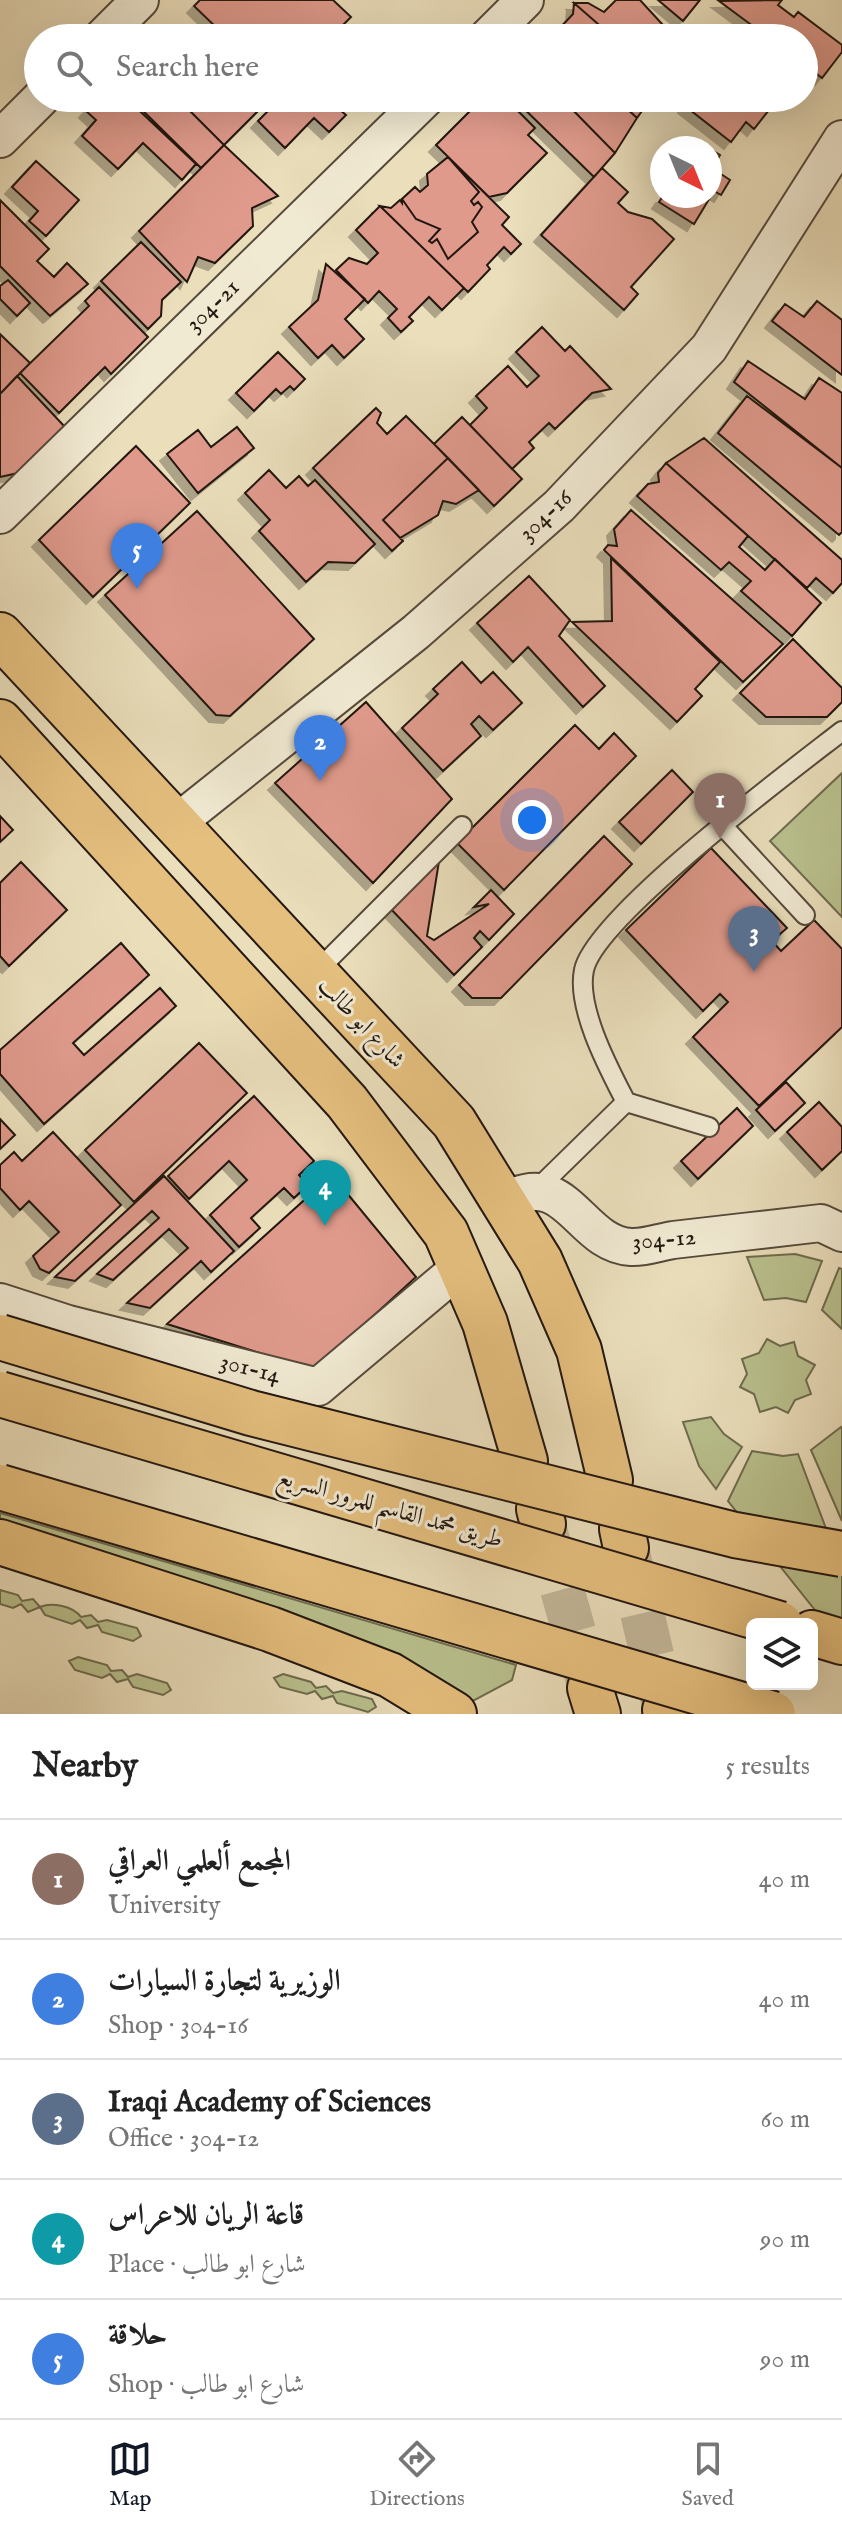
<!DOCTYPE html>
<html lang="en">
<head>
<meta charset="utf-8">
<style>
  :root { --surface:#fff; --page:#f2f2f2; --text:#222; --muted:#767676; --line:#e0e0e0; --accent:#111827 }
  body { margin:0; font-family:"IM FELL English",Amiri,serif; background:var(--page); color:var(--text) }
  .controls { position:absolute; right:24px; bottom:24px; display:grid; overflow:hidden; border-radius:12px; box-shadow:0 8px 32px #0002 }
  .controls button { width:72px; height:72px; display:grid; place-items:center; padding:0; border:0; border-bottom:2px solid var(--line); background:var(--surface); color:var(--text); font:40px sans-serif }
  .compass { position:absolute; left:650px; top:136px; width:72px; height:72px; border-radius:50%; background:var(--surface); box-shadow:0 8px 32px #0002; rotate:137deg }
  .you { position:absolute; left:532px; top:820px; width:28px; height:28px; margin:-20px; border:6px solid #fff; border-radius:50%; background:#1a73e8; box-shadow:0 0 0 12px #1a73e833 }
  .badge { display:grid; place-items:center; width:52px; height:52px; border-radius:50%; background:var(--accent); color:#fff; font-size:26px; font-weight:700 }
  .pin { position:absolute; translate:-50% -66px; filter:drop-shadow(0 2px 4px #0008) }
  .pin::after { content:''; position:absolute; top:42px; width:28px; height:24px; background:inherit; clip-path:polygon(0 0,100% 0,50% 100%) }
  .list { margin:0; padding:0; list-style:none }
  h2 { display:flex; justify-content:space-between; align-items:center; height:104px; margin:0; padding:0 32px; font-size:34px }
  h2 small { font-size:26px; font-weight:400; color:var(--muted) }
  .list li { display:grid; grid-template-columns:52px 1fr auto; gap:24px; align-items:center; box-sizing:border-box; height:120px; padding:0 32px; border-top:2px solid var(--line) }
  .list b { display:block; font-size:30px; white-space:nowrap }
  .list p { margin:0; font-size:26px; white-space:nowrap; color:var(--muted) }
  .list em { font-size:26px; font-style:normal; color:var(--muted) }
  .icon { flex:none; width:44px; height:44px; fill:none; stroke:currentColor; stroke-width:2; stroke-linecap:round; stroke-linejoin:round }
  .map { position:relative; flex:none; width:842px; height:1714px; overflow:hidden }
  .search { position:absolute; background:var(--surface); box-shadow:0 8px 32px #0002; left:24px; right:24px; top:24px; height:88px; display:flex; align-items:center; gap:20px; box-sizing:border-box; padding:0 28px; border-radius:44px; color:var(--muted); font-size:30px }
  .sheet { height:704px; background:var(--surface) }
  nav { display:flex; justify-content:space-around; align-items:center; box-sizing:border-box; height:112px; border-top:2px solid var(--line); background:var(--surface); font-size:22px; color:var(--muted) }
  nav a { display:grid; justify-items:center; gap:4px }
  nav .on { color:var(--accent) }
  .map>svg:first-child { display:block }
  .green { fill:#b9c18e; stroke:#6e6c4f; stroke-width:2 }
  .building { fill:#df9a8c; stroke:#231710; stroke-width:2; filter:url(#shadow) }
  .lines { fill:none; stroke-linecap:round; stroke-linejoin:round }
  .primary-tunnel { stroke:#c2b699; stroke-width:44; stroke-dasharray:44 22; stroke-linecap:butt }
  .lane-casing { stroke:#55493b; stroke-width:22 }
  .street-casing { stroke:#55493b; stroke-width:40 }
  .primary-casing { stroke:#231710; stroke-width:48 }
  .highway-casing { stroke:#231710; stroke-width:48 }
  .lane { stroke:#f1ead3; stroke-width:18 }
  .street { stroke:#f1ead3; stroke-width:36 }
  .primary { stroke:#e5bf7e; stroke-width:44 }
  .highway { stroke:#e5bf7e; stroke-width:44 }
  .highway-bridge-casing { stroke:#231710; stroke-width:48; stroke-linecap:butt }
  .highway-bridge { stroke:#e5bf7e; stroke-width:44 }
  .labels { text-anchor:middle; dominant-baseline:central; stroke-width:6; stroke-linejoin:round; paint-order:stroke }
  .street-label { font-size:24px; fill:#231710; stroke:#f1ead3 }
</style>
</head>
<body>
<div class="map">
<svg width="842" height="1714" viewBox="0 0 842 1714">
  <defs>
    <filter id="shadow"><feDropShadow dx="-7" dy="7" stdDeviation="0" flood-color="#0004"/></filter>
  </defs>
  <rect width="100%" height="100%" fill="#eadebb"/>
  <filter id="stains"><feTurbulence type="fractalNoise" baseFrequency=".0025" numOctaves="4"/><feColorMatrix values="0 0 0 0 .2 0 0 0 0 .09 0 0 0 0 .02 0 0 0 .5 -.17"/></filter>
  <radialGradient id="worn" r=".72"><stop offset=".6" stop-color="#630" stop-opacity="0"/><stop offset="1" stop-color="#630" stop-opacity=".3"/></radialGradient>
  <path class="green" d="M842,773V917L770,841Z
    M795,1254L822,1261L806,1302L786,1298L764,1300L747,1257Z
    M839,1268L842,1269V1329L822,1310Z
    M767,1339L780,1346L794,1342L798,1356L815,1365L806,1380L811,1394L795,1400L788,1413L776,1407L760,1412L754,1394L740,1387L747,1374L742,1359L759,1353Z
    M711,1417L724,1434L742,1447L716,1489L699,1466L683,1422Z
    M841,1427L842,1429V1521L811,1450Z
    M752,1451L783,1456L798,1454L842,1571V1644L728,1501Z
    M0,1513L516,1665L512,1680L471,1702L0,1528Z
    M0,1590L18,1595L22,1601L33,1599L40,1607C52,1602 73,1606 81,1617L91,1615L98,1622L107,1620L137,1628L141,1636L133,1641L102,1632L98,1625L87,1628L80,1620L72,1624L45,1615L40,1607L28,1612L21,1604L13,1608L0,1604Z
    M78,1657L107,1665L111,1671L122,1670L128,1677L137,1674L167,1683L171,1690L163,1695L133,1687L128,1679L117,1682L110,1674L102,1678L75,1670L69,1661Z
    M283,1674L311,1682L316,1688L326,1686L333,1693L342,1691L372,1699L376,1707L368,1712L337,1703L333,1696L322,1699L315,1691L307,1694L280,1687L274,1678Z"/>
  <path class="building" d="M200,0H333L351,17L330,38H215L221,32L194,6Z
    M616,0H640L674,37L614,38L574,3H588L604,12Z
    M658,0H700L683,21Z
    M782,0L778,5L794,17L798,12L842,45V52L822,78L804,64V38H769L719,1Z
    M574,3L614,38H553L548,33L559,29L573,14Z
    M98,98H107L119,109L127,99L196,164L182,180L143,143L118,169L82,136L96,120L86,111Z
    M130,98H177L224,145L201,168Z
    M177,98H271L224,145Z
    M281,98H290L298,106L306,98H350L339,109L346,115L329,132L314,118L285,148L258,121Z
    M483,98H505L535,128L528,135L547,153L507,193L489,197L436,145Z
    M513,98H561L615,153L594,177Z
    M561,98H615L637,118L615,153Z
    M616,98H651L637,118Z
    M691,98H773L776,101L754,129L746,122L731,142L685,106Z
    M224,145L278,196L252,208L253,226L215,263L198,257L187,282L139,231Z
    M710,149L720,155L712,168L730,180L721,195L714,191L694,224L659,202L663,196H710Z
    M448,157L479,192L471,201L474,205L478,202L482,207L472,222L478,232L448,259L437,239L432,243L429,241L440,229L416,219L402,199L415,187L420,192L428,185L427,174Z
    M448,157L509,217L502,225L521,244L511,254L504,247L487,265L490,269L468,292L380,206L391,208L400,200L402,203V199L415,187L420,192L428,185L427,174Z
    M36,161L79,200L46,236L29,221L38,211L12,187Z
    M602,168L628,192L618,203L628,212L652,219L674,239L631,287L638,294L624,310L541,235Z
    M0,200L49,249L37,261L54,277L67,263L88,284L50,316L0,266Z
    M380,206L464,288L442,310L429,297L409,317L413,321L401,332L388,318L397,309L379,291L368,303L336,270L349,258L367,264L378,253L356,230Z
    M141,242L181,282L162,300L161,316L148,329L101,281Z
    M326,264L365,299L345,319L364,339L344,358L332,345L318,358L289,327L318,300Z
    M8,280L30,303L17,316L0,299V286Z
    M99,287L148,337L111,374L105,367L59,413L20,373L89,306L85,301Z
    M817,301L842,320V375L772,321L785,304L804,317Z
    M542,327L565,351L570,346L611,389L592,393L555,429L549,423L529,442L534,448L512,469L470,425L487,408L476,396L508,366L527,387L539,376L516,352Z
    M0,334L30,363L0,394Z
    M278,352L305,379L294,390L290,386L281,394L276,389L254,411L236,393Z
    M748,361L805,399L819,378L842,393V468L734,382Z
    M17,376L65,427L18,473L0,477V394Z
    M747,396L842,468V532L839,535L718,433Z
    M376,408L381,413L377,423L387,434L406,416L448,458L383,520L403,541L392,551L313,468Z
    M462,417L522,479L494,506L434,444Z
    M237,427L254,448L198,493L167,454L198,430L211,447Z
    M704,438L842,560V583L833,593L816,578L807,588L666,463Z
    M136,446L190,503L93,597L39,540Z
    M448,458L479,490L456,504L443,501L438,515L400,538L383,520Z
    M666,463L748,536L739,547L765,570L775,559L821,603L792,636L741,591L751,581L729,562L721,570L637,496L648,484L659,482L658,473Z
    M269,470L286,488L299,476L308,486L315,480L375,544L355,563L328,562L306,582L259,531L270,520L245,493Z
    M631,510L783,644L743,682L604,550L608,545L617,546L614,529Z
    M197,511L314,639L230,716L216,715L105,595Z
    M611,558L720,662L695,689L702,696L677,722L572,622L612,621Z
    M529,576L570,620L559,636L605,686L583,707L528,647L513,662L477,623Z
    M793,639L842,688V702L827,717H766L740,693Z
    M462,662L481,683L493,672L522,703L493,730L479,716L471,724L481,736L443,771L402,728L438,694L433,689Z
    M366,702L452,799L373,883L275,783Z
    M575,725L599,749L614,733L636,756L504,890L457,843Z
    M672,770L693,792L641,844L619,822Z
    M0,816L13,830L0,842Z
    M604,836L632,864L501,998H472L459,985Z
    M711,848L787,928L772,941L781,951L814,920L842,949V1027L759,1106L693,1037L728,1002L720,994L703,1011L626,930Z
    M440,855L427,936L434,940L489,904L474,907L491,890L514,914L489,940L480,931L474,938L482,947L454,975L388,906Z
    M21,862L67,910L9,966L0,956V883Z
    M121,943L149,975L73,1043L84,1055L160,988L176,1006L44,1124L0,1074V1050Z
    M199,1043L247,1093L134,1202L85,1150Z
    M786,1082L805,1103L775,1131L756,1110Z
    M254,1096L314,1161L299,1175L308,1185L294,1198L284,1188L251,1218L260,1228L239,1247L210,1215L247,1180L229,1161L189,1199L168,1176Z
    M819,1102L842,1127V1151L822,1170L787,1132Z
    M737,1108L753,1126L698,1179L681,1161Z
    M0,1119L15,1135L0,1149Z
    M53,1132L121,1205L49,1273L40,1269L33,1256L59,1232L29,1201L20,1210L0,1188V1165L14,1152L22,1161Z
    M332,1175L416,1277L314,1370L167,1324Z
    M164,1176L234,1251L211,1272L201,1261L150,1308L127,1303L188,1248L169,1229L113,1280L97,1274L159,1218L152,1211L75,1281L55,1277Z"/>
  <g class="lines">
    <path class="primary-tunnel" d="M544,1526L590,1688
      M627,1549L665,1710"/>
    <defs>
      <path id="lane" d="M722,825L805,915
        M315,973L462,826
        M626,1102L709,1127
        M535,1191L626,1102C609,1069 576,1008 584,970C595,917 792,770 842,731"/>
      <path id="street" d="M102,38L140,0
        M487,38L525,0
        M0,139L41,98
        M0,515L426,98
        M174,825L416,632L559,506L709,348L842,139
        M503,1202C568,1164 578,1244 631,1247C644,1248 660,1242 673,1240C722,1234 772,1229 821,1223L842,1233
        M0,1302L68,1324L318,1387L462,1266"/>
      <path id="primary" d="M0,635L454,1122L540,1261L579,1350L610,1480
        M0,722L347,1102L446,1233L485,1323L525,1461
        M539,1509L543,1524
        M622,1529L626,1548
        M590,1688L598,1714
        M665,1710L666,1714"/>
      <path id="highway" d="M0,1542L270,1629L390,1675L454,1714
        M812,1633L842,1642"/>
    </defs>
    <use href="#lane" class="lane-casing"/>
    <use href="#street" class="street-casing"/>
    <use href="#primary" class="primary-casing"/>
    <use href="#highway" class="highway-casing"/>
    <use href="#lane" class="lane"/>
    <use href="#street" class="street"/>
    <use href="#primary" class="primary"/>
    <use href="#highway" class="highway"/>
    <defs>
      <path id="highway-bridge" d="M0,1337L251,1413L735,1535L842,1554
        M0,1394L780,1624
        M0,1487L773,1714"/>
    </defs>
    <use href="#highway-bridge" class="highway-bridge-casing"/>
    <use href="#highway-bridge" class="highway-bridge"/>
  </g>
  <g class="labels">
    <g class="street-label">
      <text transform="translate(213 306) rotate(-44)">304-21</text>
      <text transform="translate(546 516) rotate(-43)">304-16</text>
      <text transform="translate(361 1023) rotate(47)">شارع ابو طالب</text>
      <text transform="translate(664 1240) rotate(-5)">304-12</text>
      <text transform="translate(250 1369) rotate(14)">301-14</text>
      <text transform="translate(390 1509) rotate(16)">طريق محمد القاسم للمرور السريع</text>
    </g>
  </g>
  <rect width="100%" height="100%" filter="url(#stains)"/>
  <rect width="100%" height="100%" fill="url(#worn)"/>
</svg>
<div class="controls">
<button><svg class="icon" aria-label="layers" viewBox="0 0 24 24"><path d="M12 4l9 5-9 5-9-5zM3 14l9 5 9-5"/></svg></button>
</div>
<svg class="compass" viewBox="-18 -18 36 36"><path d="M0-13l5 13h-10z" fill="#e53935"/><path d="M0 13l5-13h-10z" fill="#767676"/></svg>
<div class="you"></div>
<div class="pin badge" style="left:720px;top:839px;background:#8d6e63">1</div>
<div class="pin badge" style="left:320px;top:781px;background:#3f7fe0">2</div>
<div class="pin badge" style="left:754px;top:972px;background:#5c6f8a">3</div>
<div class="pin badge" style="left:325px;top:1226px;background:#0f9aa8">4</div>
<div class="pin badge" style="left:137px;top:589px;background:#3f7fe0">5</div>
<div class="search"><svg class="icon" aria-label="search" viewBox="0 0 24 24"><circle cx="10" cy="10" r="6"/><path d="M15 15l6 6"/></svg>Search here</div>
</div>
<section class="sheet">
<h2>Nearby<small>5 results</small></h2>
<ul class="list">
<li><span class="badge" style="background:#8d6e63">1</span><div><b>المجمع ألعلمي العراقي</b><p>University</p></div><em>40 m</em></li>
<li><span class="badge" style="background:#3f7fe0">2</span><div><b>الوزيرية لتجارة السيارات</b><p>Shop · 304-16</p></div><em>40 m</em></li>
<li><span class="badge" style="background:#5c6f8a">3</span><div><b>Iraqi Academy of Sciences</b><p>Office · 304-12</p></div><em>60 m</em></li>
<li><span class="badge" style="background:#0f9aa8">4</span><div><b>قاعة الريان للاعراس</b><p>Place · شارع ابو طالب</p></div><em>90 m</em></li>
<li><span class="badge" style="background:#3f7fe0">5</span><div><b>حلاقة</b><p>Shop · شارع ابو طالب</p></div><em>90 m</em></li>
</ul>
</section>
<nav>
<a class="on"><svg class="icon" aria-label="map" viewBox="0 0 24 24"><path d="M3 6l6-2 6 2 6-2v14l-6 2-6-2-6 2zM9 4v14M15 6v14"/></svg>Map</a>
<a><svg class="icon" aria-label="directions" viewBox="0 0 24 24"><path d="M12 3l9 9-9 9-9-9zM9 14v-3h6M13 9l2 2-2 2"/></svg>Directions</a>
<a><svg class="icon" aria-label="saved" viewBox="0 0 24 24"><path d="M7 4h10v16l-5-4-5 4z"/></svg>Saved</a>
</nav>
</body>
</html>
